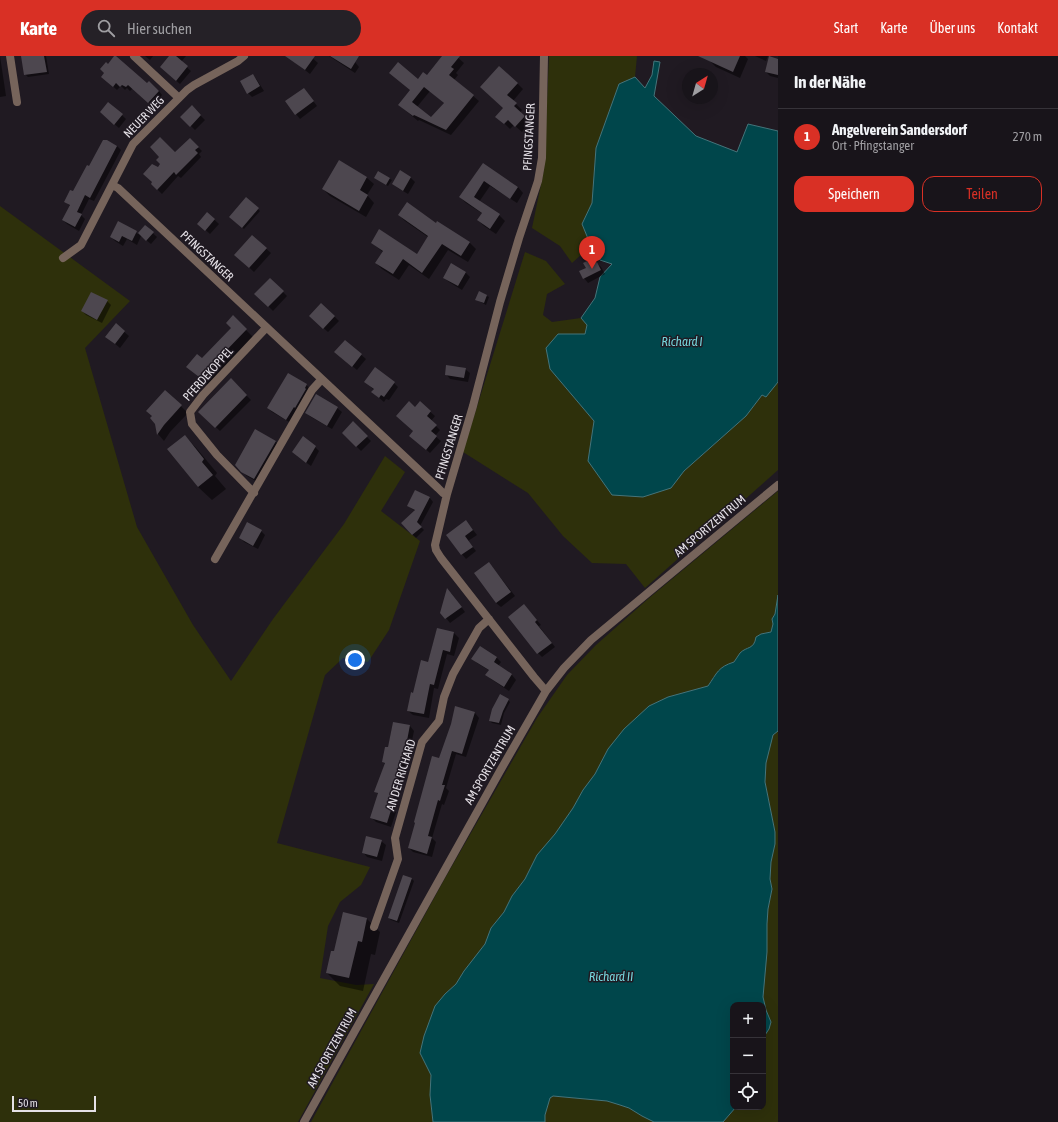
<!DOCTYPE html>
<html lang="de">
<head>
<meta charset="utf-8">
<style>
  :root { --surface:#18141a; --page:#252127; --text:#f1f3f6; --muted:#9f9ea2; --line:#363339; --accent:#d93025 }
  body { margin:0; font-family:"Asap Condensed",sans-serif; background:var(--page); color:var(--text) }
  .controls { position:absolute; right:12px; bottom:12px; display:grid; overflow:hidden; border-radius:8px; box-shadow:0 4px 16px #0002 }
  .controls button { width:36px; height:36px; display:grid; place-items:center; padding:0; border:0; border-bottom:1px solid var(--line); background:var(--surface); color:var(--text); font:20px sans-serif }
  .compass { position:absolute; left:682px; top:12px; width:36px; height:36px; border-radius:50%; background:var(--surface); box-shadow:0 4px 16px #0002; rotate:37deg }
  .scale { position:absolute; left:12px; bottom:10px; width:84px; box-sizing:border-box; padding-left:4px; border:2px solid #e5e1e7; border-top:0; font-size:11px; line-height:14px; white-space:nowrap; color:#e5e1e7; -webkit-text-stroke:3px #201a22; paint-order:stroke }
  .you { position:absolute; left:355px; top:604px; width:14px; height:14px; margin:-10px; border:3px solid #fff; border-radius:50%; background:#1a73e8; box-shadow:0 0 0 6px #1a73e833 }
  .badge { display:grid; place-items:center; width:26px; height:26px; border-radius:50%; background:var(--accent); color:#fff; font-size:13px; font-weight:700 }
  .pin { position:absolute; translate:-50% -33px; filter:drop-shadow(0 1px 2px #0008) }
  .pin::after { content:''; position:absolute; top:21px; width:14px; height:12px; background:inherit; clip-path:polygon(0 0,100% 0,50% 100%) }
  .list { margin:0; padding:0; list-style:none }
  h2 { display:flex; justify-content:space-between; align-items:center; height:52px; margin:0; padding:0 16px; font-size:17px }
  h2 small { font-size:13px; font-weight:400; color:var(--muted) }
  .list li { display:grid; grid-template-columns:26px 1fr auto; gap:12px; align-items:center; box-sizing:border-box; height:56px; padding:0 16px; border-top:1px solid var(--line) }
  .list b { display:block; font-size:15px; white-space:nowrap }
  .list p { margin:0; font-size:13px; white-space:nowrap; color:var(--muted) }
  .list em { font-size:13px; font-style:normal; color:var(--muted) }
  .actions { display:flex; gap:8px; padding:12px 16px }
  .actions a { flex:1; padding:9px 0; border:1px solid var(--accent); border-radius:12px; text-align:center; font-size:14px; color:var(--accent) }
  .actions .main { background:var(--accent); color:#fff }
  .icon { flex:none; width:22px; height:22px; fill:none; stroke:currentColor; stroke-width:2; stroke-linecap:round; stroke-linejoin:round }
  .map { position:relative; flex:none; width:778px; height:1066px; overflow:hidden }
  header { display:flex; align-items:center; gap:24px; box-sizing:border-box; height:56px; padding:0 20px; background:var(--accent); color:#fff }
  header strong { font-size:19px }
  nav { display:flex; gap:22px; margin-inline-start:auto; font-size:14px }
  .search { width:280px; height:36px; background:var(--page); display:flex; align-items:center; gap:10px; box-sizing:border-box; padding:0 14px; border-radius:22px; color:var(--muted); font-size:15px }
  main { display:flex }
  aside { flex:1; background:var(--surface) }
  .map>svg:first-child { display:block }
  .green { fill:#2e300b }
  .water { fill:#00464b; stroke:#45747a }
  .shadow { fill:#0007; fill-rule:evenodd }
  .building { fill:#4d474f; fill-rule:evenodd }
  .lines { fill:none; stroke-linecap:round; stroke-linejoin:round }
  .street { stroke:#76645b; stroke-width:8 }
  .labels { text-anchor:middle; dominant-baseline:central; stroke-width:3; stroke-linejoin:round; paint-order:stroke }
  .street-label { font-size:12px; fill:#e5e1e7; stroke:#201a22 }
  .water-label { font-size:13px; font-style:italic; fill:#75d5dc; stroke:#201a22 }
</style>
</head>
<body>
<header>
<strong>Karte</strong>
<div class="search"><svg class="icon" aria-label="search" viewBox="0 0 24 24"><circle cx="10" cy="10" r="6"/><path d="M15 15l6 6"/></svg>Hier suchen</div>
<nav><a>Start</a><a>Karte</a><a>Über uns</a><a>Kontakt</a></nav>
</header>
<main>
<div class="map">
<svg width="778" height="1066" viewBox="0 0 778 1066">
  <rect width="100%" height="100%" fill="#201a22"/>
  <path class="green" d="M549,0H637L635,21L619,28L596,92L592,147L582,168L591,190L572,207L560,190L532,172L544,114Z
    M0,150L130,245L85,292L137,471L193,569L231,625L273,563L344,468L385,400L405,416L381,455L420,485L389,574L368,606L343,602L325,619L277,787L370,811L361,829L340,846L328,870L320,922L356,929L374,928L298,1066H0Z
    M525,196L546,205L565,228L547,238L543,259L552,266L581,262L587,269L585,279H558L546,292L550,313L594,365L588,405L671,432L684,415L746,360L762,339L766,341L778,326V414L645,532L626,508L592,507L563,480L528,437L463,396Z
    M778,435V539L775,558L772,563L773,568L771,576L761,578L755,587L751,592L741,596L734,606C719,611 716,618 708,630L668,641L649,650L608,693L595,718L583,734L573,752L555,779L537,799L525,823L512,840L504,856L491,872L485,888L464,915L456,928L445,938L421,997L431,1019L430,1039L433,1066H311L444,824L537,662L567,619L596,589L648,543Z
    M778,675V1066H723L736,1051H763V982L769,973L771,966L766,954L763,941L767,896V868L768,853L772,833L770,823L771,806L775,788V776L765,726L766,707L773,679Z
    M553,1040L607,1045L620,1049L629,1052L642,1060L654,1066H545V1059L550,1042Z"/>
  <path class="water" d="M654,5L660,6L654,40L696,80L737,96L748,68L778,75V326L766,341L762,339L746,360L684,415L671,432L643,441L612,439L588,405L594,365L550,313L546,292L558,278H585L587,269L581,262L595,242L600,221L612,208L600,204L591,190L582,168L592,147L596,92L619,28L635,21L645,32L652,19Z
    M778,539V675L773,679L766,707L765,726L775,776V788L771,806L770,823L772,833L768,853L767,868V896L763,941L766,954L771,966L769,973L763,982V949H733V1051H736L723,1066H654L642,1060L629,1052L620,1049L607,1045L553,1040L550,1042L545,1059V1066H433L430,1039L431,1019L420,997L424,980L435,950L445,938L456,928L464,915L485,888L491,872L504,856L512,840L525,823L537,799L555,778L573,752L583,734L595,718L608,693L624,673L649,650L668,641L708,630C717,617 718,611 734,606C736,603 738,600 740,597C747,590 754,594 756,581L761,578L771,576L773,568L772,563L775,558Z"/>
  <path class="shadow" d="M0,0L6,40L0,41Z
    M22,0H46L49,18L28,21L25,18Z
    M145,0H153L150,4Z
    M170,0H186L181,6L191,15L180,28L165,15Z
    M295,0H310L318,7L310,18L292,4Z
    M329,0H345L355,6L359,11L355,17Z
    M443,0H456L464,7L456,17L458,19L454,24L479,45L451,79L419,64L418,65L399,49L418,24L427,21ZM430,35L444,47L432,63L417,51Z
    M711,0H745L748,3L740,22L716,11L709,4Z
    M755,0H768L766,5Z
    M778,4V22L770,20L766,16Z
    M108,9L147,28L159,35L162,39L153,50L133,32L130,35L127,32L125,34L121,30L117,34L106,24L105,17Z
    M253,19L257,24L264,35L252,41L248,37Z
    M517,27L523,33L513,45L522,54L520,57L530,66L522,76L514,69L510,73L503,66L504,52L487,37Z
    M304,33L317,50L300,63L296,58Z
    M109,47L126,63L119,72L105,60Z
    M192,51L205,64L195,74L182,61Z
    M190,83L202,95L199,98L201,101L181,122L178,120L162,138L152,128L158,113Z
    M117,90L121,94L94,145L89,143L81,159L85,163L79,175L67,168L63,164L70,150L66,146L73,137L89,111Z
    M339,106L367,122L374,128L367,139L374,147L366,161L330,140L323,133Z
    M483,108L518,131L523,137L517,147L490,130L479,146L499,159L505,165L496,178L484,170L478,164L483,158L466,147L460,141Z
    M400,116L411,122L415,126L408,138L398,132L393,128Z
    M375,122L390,123L392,124L388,130Z
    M246,142L260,155L244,173L230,161Z
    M208,158L219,168L210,178L199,168Z
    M399,159L437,168V167L470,187L476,193L468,206L448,194L429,223L409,209L399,224L382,213L376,207L383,196L372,187L417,199L428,181L405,165Z
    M119,166L138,178L145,170L157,181L151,188L141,180L137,189L127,183L123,190L115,185L111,181Z
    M252,180L271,197L254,216L240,203Z
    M591,204L595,208L597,207L601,211L605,218L588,227L584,222Z
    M465,216L470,221L462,234L449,226L444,222Z
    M270,223L287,240L273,255L256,238Z
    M487,240L489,241L486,249L477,244Z
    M107,245L111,249L102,267L86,259L82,255Z
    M334,260L339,265L328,276L314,264Z
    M233,261L255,283L212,333L188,311L202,304L232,272Z
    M116,269L129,280L120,292L107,281Z
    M345,285L366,303L357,314L340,300Z
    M465,313L470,317L468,326L450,323L446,318Z
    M231,324L251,344L220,375L200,356Z
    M365,325L394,327L398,331L389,344L386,343L384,346L372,336L374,334Z
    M306,329L311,333L291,367L272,356L268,352Z
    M165,335L188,357L170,376L164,385L158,378L156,367Z
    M420,347L435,360L431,365L440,374L435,380L441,385L430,397L415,384L414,375Z
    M337,352L342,356L332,373L311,361L306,357Z
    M353,367L371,385L361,395L343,377Z
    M256,374L276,386L280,390L259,427L247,420L236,409Z
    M185,380L198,394L217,417L215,420L226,433L212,444L198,431Z
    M315,391L319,395L311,410L297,400Z
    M416,435L430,442L433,446L420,470L424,474L416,482L402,467L415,455L408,450Z
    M470,470L477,479L468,485L476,495L466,503L447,480Z
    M261,475L265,479L258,493L244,486L240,481Z
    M489,507L515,540L501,551L496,547Z
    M451,537L465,556L450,567L442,557Z
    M528,554L541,569L539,570L555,591L542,601L538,597Z
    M437,573L454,577L459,582L454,600L447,598L438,633L434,632L429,662L413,659L408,655L414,638L428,607Z
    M480,591L497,602L501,606L498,610L512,619L516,624L509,635L491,623L487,619L490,615L477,607L473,602Z
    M508,644L510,646L504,657L501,669L492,667L490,665Z
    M456,651L475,657L479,662L466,701L456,698L446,732L449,735L444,749L442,748L432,782L436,786L432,801L413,796L409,792L452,668Z
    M393,667L410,670L414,675L410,694L401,727L403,729L394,754L396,756L391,771L376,766L372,762L378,738L376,735L385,708L383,706L388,692Z
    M381,785L386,789L382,805L367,801L363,796Z
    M404,820L412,823L414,825L399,867L391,864L389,862Z
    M367,863L380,876L375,899L371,898L363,935L340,930L327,917L335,896Z"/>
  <path class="building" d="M21,0H44L47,16L24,19Z
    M114,0H116L147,27L149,25L159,35L148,47L128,29L126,31L122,29L120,31L116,27L113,31L101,21L104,17L100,13L106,6L108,8Z
    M169,0H176L188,10L176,25L160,11Z
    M285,0H315L305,14Z
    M330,0H359L351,13Z
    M442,0H460L451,11L454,13L449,19L474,39L446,74L414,59L413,60L398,49L410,34L389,17L398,6L418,23L423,16L427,19ZM424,31L444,47L431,61L412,46Z
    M698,0H740L733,16Z
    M769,0L778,3V19L765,16Z
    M499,10L518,27L507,39L517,47L514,50L525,60L515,71L508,64L504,68L495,61L503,52L480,31Z
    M253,18L260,30L247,38L240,25Z
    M304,32L314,45L295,59L285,45Z
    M108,46L123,58L114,69L100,56Z
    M192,49L201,59L190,71L180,61Z
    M160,81L175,96L190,82L199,91L195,94L198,97L176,119L174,116L157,134L151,128L152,126L143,118L152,108L158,111L160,108L156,104L159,101L150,91Z
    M103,84H107L117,90L90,142L85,139L77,156L82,158L75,171L62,164L70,149L64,146L70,134L73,135L87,109L89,110Z
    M339,104L367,121L360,134L368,139L359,155L322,133Z
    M483,107L518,131L510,143L484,125L474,141L500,158L490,173L477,164L482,157L459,141Z
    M400,114L411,121L403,135L392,128Z
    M378,115L390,122L386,129L374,122Z
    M246,141L259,152L242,172L229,161Z
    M407,146L436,167L437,165L470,186L461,200L442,188L422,217L403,203L393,218L375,207L383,195L371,187L379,173L417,198L428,180L398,159Z
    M207,156L215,163L205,175L197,168Z
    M118,165L137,175L132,185L122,180L119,186L110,181Z
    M145,169L154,176L146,185L138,177Z
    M252,179L267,192L249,212L234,199Z
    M591,203L593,208L597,206L601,214L583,223L579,215L586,212L583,207Z
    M451,207L466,216L458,230L443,222Z
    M270,222L284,235L268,251L254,238Z
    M479,235L487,239L484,247L475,244Z
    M91,236L108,244L97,264L81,255Z
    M321,247L335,260L323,273L309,260Z
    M233,259L247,273L218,303L219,304L203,324L186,311L197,298L202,302L231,272L226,267Z
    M116,267L125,275L115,288L105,281Z
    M345,284L362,298L352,311L334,296Z
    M446,309L466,312L464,322L445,319Z
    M375,311L395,326L384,341L381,339L379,342L371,336L374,333L364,326Z
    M288,317L307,328L305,332L306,333L295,352L294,351L286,364L267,352Z
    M231,322L247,339L215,372L198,356Z
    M165,334L182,349L164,369L157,379L155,368L150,362L152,360L146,355Z
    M316,338L338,351L327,370L305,357Z
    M409,345L415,351L420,345L431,355L427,360L437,369L431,375L437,380L426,394L409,380L413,375L396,360Z
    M353,365L368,380L356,391L342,377Z
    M255,373L276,385L254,423L241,416L235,409Z
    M185,379L204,403L202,406L213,419L198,431L167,393Z
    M303,380L316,390L306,407L292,396Z
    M415,434L430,441L417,466L422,471L412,479L401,467L415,454L407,450Z
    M466,464L473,474L465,480L473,491L461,499L446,479Z
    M247,466L262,474L253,490L239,482Z
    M489,506L511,536L496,547L474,517Z
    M447,532L462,551L445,563L440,557Z
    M524,548L537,564L535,566L552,587L537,598L508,561Z
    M437,572L454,576L450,596L443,594L434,629L430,628L424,658L407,655L411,636L413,637L421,604L428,606Z
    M480,590L497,601L494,606L512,618L504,631L485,619L489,614L471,603Z
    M500,638L509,643L503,655L499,667L489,665L492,653Z
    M455,650L475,656L462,698L452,695L442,729H445L440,745L438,744L428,780L432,781L427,798L408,792L415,767L414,766L432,700L439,702L451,668Z
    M393,666L410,669L406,690L397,723L399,724L390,750L392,751L387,767L370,762L378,737L374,736L385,707L382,706L385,691H388Z
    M366,780L382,784L377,801L362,797Z
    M403,819L412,822L397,865L388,862Z
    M343,856L367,862L362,886L358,885L349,922L326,917L331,895H334Z"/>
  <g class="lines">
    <path class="street" d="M10,0L17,46
      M134,0L179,42
      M544,0L542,102L538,125L519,182L500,246L473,350L447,438L435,489L436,494L441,502L534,621L546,635
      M112,129L118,132L438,432L443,437L447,438
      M63,202L81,189L133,88L187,34L194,29L238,5L244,0
      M254,437L217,399L192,368L190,356L203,339L266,272
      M215,503L312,334L321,324
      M374,871L398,803L395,782L422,686L439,665L444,641L453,618L479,572L489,563
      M304,1066L500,715L546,635L564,612L591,584L778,429"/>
  </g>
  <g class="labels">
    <g class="street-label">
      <text transform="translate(144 61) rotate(-46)">NEUER WEG</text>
      <text transform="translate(529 81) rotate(-87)">PFINGSTANGER</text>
      <text transform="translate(207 200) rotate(43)">PFINGSTANGER</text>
      <text transform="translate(208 318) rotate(-48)">PFERDEKOPPEL</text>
      <text transform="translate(449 391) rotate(-73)">PFINGSTANGER</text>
      <text transform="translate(710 470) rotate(-40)">AM SPORTZENTRUM</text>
      <text transform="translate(490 709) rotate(-60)">AM SPORTZENTRUM</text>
      <text transform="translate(401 719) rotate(-73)">AN DER RICHARD</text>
      <text transform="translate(332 992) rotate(-61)">AM SPORTZENTRUM</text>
    </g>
    <g class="water-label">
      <text x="682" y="285">Richard I</text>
      <text x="611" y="920">Richard II</text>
    </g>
  </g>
</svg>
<div class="controls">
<button>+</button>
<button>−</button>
<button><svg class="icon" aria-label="locate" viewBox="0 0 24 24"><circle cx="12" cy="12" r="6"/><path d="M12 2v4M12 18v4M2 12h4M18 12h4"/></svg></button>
</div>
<svg class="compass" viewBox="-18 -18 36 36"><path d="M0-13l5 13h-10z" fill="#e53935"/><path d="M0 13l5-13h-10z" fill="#9f9ea2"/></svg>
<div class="scale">50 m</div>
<div class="you"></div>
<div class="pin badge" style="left:592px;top:213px">1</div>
</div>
<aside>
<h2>In der Nähe<small></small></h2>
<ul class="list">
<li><span class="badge">1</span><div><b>Angelverein Sandersdorf</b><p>Ort · Pfingstanger</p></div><em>270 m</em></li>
</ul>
<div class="actions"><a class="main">Speichern</a><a>Teilen</a></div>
</aside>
</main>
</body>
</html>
